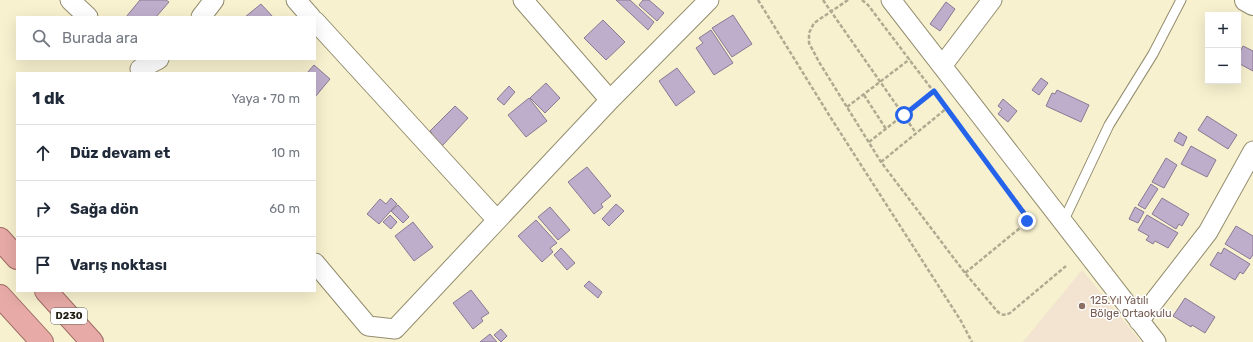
<!DOCTYPE html>
<html lang="tr">
<head>
<meta charset="utf-8">
<style>
  :root { --surface:#fff; --page:#f6f6f7; --text:#1f2937; --muted:#747a83; --line:#e0e1e3 }
  body { margin:0; font-family:Rubik,sans-serif; background:var(--page); color:var(--text) }
  .controls { position:absolute; right:12px; top:12px; display:grid; overflow:hidden; border-radius:0px; box-shadow:0 4px 16px #0002 }
  .controls button { width:36px; height:36px; display:grid; place-items:center; padding:0; border:0; border-bottom:1px solid var(--line); background:var(--surface); color:var(--text); font:20px sans-serif }
  .stop { position:absolute; width:12px; height:12px; margin:-9px; border:3px solid #2563eb; border-radius:50%; background:#fff }
  .stop.end { background:#2563eb; border-color:#fff; box-shadow:0 1px 4px #0008 }
  .list { margin:0; padding:0; list-style:none }
  h2 { display:flex; justify-content:space-between; align-items:center; height:52px; margin:0; padding:0 16px; font-size:17px }
  h2 small { font-size:13px; font-weight:400; color:var(--muted) }
  .list li { display:grid; grid-template-columns:26px 1fr auto; gap:12px; align-items:center; box-sizing:border-box; height:56px; padding:0 16px; border-top:1px solid var(--line) }
  .list b { display:block; font-size:15px; white-space:nowrap }
  .list em { font-size:13px; font-style:normal; color:var(--muted) }
  .icon { flex:none; width:22px; height:22px; fill:none; stroke:currentColor; stroke-width:2; stroke-linecap:round; stroke-linejoin:round }
  .map { position:relative; flex:none; width:1253px; height:342px; overflow:hidden }
  .search { position:absolute; background:var(--surface); box-shadow:0 4px 16px #0002; left:16px; top:16px; width:300px; height:44px; display:flex; align-items:center; gap:10px; box-sizing:border-box; padding:0 14px; border-radius:0px; color:var(--muted); font-size:15px }
  .panel { position:absolute; background:var(--surface); box-shadow:0 4px 16px #0002; left:16px; top:72px; width:300px; height:220px; border-radius:0px }
  .map>svg:first-child { display:block }
  .education { fill:#f2e4d0 }
  .building { fill:#bfaecb; stroke:#8a7994 }
  .lines { fill:none; stroke-linecap:round; stroke-linejoin:round }
  .service-casing { stroke:#938d6e; stroke-width:11 }
  .minor-casing { stroke:#938d6e; stroke-width:21 }
  .tertiary-casing { stroke:#938d6e; stroke-width:24 }
  .trunk-casing { stroke:#9e6c65; stroke-width:24 }
  .path { stroke:#b0ab90; stroke-width:2.5; stroke-dasharray:4 2; stroke-linecap:butt }
  .service { stroke:#fff; stroke-width:9 }
  .minor { stroke:#fff; stroke-width:19 }
  .tertiary { stroke:#fff; stroke-width:22 }
  .trunk { stroke:#e7aaa6; stroke-width:22 }
  .route { stroke:#2563eb; stroke-width:5 }
  .education-dot { fill:#8d6e63; stroke:#fff; stroke-width:1.5 }
  .labels { text-anchor:middle; dominant-baseline:central; stroke-width:3; stroke-linejoin:round; paint-order:stroke }
  .shield { fill:#fff; stroke:#65645a; stroke-width:1 }
  .shield-label { font-size:10px; font-weight:bold; fill:#232114 }
  .education-label { font-size:11px; fill:#785e54; stroke:#fff; text-anchor:start }
</style>
</head>
<body>
<div class="map">
<svg width="1253" height="342" viewBox="0 0 1253 342">
  <rect width="100%" height="100%" fill="#f7f1cf"/>
  <path class="education" d="M1082,270L1141,342H1023Z"/>
  <path class="building" d="M140,0H166L169,2L156,17H126Z
    M616,0H630L654,22L648,30Z
    M643,0H649L664,13L657,21L639,5Z
    M946,2L955,9L940,31L930,24Z
    M261,4L273,17H245Z
    M733,15L752,44L732,57L712,28Z
    M603,20L625,42L606,60L584,38Z
    M711,30L733,63L714,75L696,48L703,43L699,38Z
    M1243,46L1253,51V71L1238,63V56Z
    M314,65L330,79L315,97V73H307Z
    M677,68L695,92L676,106L659,81Z
    M1041,78L1048,83L1039,95L1032,90Z
    M546,83L560,98L545,113L530,98Z
    M509,86L515,92L504,105L497,99Z
    M1057,90L1089,105L1081,122L1046,106L1052,93L1055,94Z
    M529,98L547,121L526,137L508,115Z
    M1003,99L1017,111L1008,122L998,114L1002,109L998,106Z
    M455,106L468,118L442,146L431,135L432,133L430,131Z
    M1207,116L1237,135L1228,149L1198,130Z
    M1179,132L1187,137L1183,146L1174,141Z
    M1191,146L1216,160L1207,177L1181,164Z
    M1166,158L1177,165L1164,188L1152,182Z
    M587,167L611,196L601,204L603,207L594,214L568,182Z
    M1151,184L1158,189L1145,209L1138,205Z
    M391,198L397,204L379,224L367,214L380,199L386,204Z
    M1162,198L1189,214L1182,226L1179,224L1176,229L1152,214Z
    M616,204L624,211L609,226L602,219Z
    M398,205L409,217L403,223L391,211Z
    M550,207L570,230L558,240L538,217Z
    M1135,207L1144,212L1138,223L1129,219Z
    M390,215L397,222L391,229L383,222Z
    M1147,215L1178,233L1168,248L1155,241L1153,244L1146,240L1149,236L1138,230Z
    M536,220L557,243L550,248L553,252L542,262L518,236Z
    M413,222L433,247L414,261L395,236Z
    M1236,226L1253,236V255L1250,259L1225,244Z
    M561,248L575,263L567,270L554,255Z
    M1224,248L1250,264L1243,274L1240,272L1235,280L1210,265L1218,252L1221,254Z
    M589,281L602,292L598,298L584,286Z
    M471,290L489,313L481,318L483,321L473,329L453,303Z
    M1185,298L1215,317L1205,333L1192,325L1191,327L1173,316Z
    M501,329L507,336L501,342L494,335Z
    M490,334L497,342H480Z"/>
  <g class="lines">
    <defs>
      <path id="service" d="M1063,222L1109,125L1153,54L1181,0"/>
      <path id="minor" d="M70,0L88,17
        M296,0L311,17
        M523,0L610,100
        M891,0L1156,342
        M201,17L214,0
        M315,21L497,220
        M942,66L992,0
        M140,69L159,59
        M315,263L368,326L395,329L610,100L709,0
        M1139,321L1208,232L1253,151"/>
      <path id="tertiary" d="M1246,0L1253,4"/>
      <path id="trunk" d="M0,239L17,258
        M46,291L92,342
        M0,296L42,342"/>
    </defs>
    <use href="#service" class="service-casing"/>
    <use href="#minor" class="minor-casing"/>
    <use href="#tertiary" class="tertiary-casing"/>
    <use href="#trunk" class="trunk-casing"/>
    <path class="path" d="M758,0L829,115L961,321L972,342
      M823,0L916,133
      M848,0L814,23L809,33V43L819,62L881,162L965,273L997,311C1001,315 1004,316 1010,313L1066,266
      M862,0L868,5L1027,215V221L1026,223L965,273
      M864,95L886,129
      M847,107L910,59
      M869,142L934,91
      M881,162L947,108"/>
    <use href="#service" class="service"/>
    <use href="#minor" class="minor"/>
    <use href="#tertiary" class="tertiary"/>
    <use href="#trunk" class="trunk"/>
  </g>
  <g class="lines">
    <path class="route" d="M904,115L934,91L1026,216L1027,221"/>
  </g>
  <circle class="education-dot" cx="1082" cy="306" r="4"/>
  <g class="labels">
    <rect class="shield" x="51" y="308" width="36" height="16" rx="3"/>
    <g class="shield-label">
      <text x="69" y="316">D230</text>
    </g>
    <g class="education-label">
      <text x="1090" y="300">125.Yıl Yatılı<tspan x="1090" dy="13">Bölge Ortaokulu</tspan></text>
    </g>
  </g>
</svg>
<div class="controls">
<button>+</button>
<button>−</button>
</div>
<div class="stop" style="left:904px;top:115px"></div>
<div class="stop end" style="left:1027px;top:221px"></div>
<div class="search"><svg class="icon" aria-label="search" viewBox="0 0 24 24"><circle cx="10" cy="10" r="6"/><path d="M15 15l6 6"/></svg>Burada ara</div>
<section class="panel">
<h2>1 dk<small>Yaya · 70 m</small></h2>
<ul class="list">
<li><svg class="icon" aria-label="ahead" viewBox="0 0 24 24"><path d="M12 20V5M6 11l6-6 6 6"/></svg><div><b>Düz devam et</b></div><em>10 m</em></li>
<li><svg class="icon" aria-label="right" viewBox="0 0 24 24"><path d="M7 20v-9h11M14 6l5 5-5 5"/></svg><div><b>Sağa dön</b></div><em>60 m</em></li>
<li><svg class="icon" aria-label="arrive" viewBox="0 0 24 24"><path d="M6 21V4h12l-3 4 3 4H6"/></svg><div><b>Varış noktası</b></div></li>
</ul>
</section>
</div>
</body>
</html>
